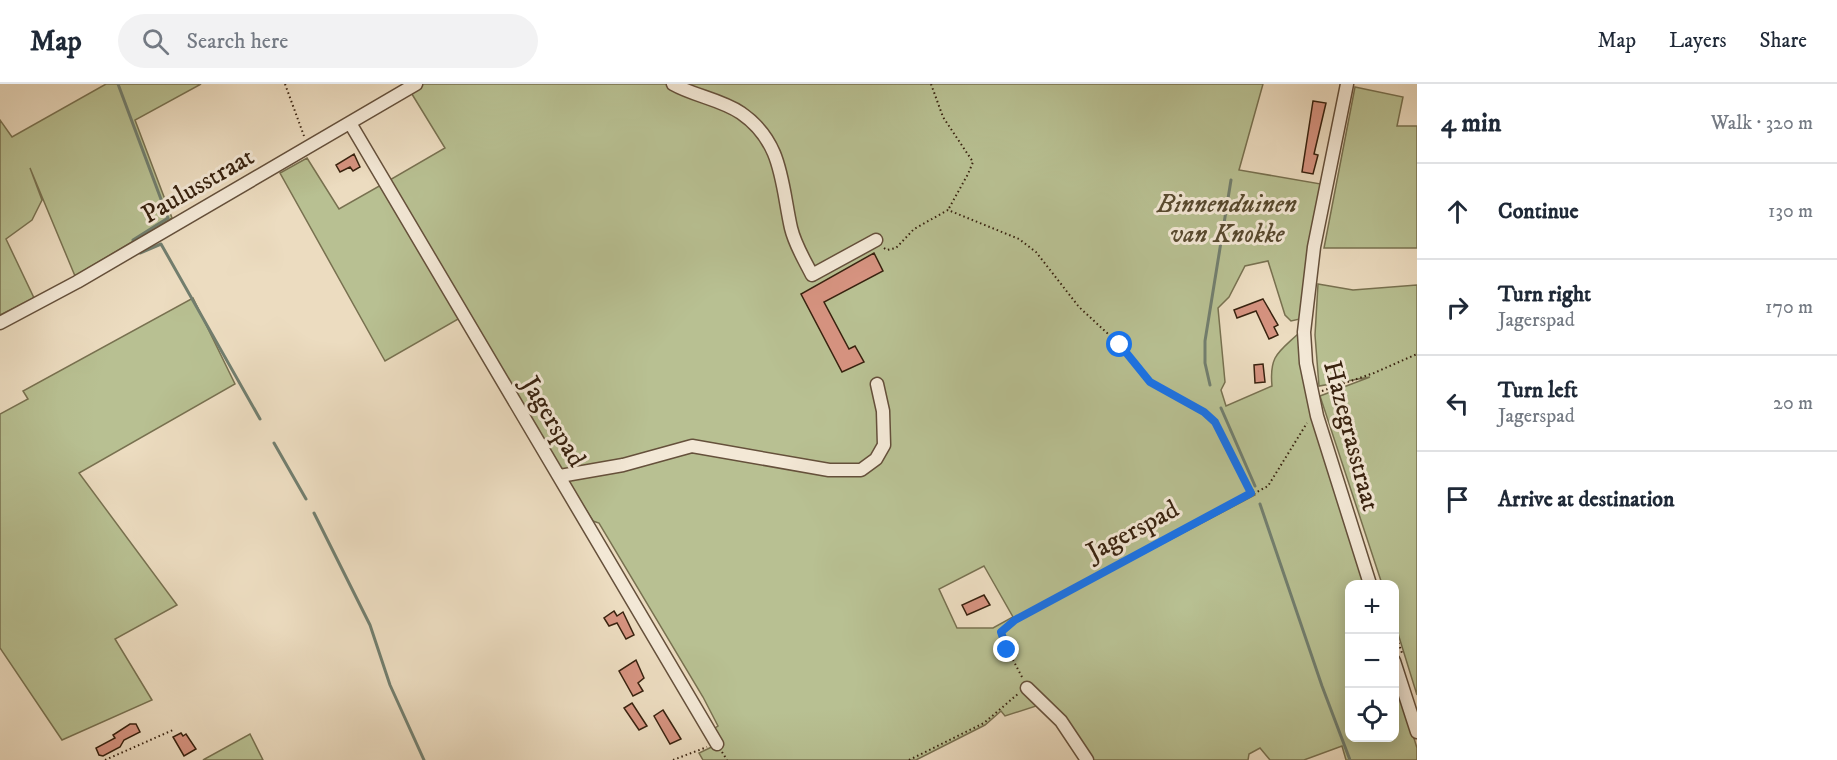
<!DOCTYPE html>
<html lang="en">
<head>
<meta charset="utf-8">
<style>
  :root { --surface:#fff; --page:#f2f2f3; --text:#1f2937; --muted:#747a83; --line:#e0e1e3 }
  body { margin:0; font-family:"IM FELL DW Pica",serif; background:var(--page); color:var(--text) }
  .controls { position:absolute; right:18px; bottom:18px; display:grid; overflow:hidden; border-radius:12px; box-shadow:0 3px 15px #0003 }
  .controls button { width:54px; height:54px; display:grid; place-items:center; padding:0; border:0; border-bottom:2px solid var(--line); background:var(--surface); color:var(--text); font:30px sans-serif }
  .stop { position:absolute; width:18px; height:18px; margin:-14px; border:4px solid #1a73e8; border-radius:50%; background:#fff }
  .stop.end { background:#1a73e8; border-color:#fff; box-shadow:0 2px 6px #0008 }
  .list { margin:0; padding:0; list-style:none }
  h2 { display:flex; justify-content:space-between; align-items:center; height:78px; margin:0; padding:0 24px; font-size:26px }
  h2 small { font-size:20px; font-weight:400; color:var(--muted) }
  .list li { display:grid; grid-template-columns:39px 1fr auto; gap:18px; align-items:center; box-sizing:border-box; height:96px; padding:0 24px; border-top:2px solid var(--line) }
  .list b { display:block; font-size:22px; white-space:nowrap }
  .list p { margin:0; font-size:20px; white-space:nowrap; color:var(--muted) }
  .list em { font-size:20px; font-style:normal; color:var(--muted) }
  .icon { flex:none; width:33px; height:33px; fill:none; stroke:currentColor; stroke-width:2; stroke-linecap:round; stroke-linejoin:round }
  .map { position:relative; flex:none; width:1417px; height:676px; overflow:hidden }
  header { display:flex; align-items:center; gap:36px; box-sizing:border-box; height:84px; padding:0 30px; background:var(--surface); border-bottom:2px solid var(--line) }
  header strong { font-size:28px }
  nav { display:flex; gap:33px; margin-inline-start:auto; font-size:21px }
  .search { width:420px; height:54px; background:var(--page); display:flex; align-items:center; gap:15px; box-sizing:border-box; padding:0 21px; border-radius:33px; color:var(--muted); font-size:22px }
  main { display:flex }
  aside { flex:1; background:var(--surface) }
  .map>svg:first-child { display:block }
  .green { fill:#b8c092; stroke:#787150; stroke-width:1.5; fill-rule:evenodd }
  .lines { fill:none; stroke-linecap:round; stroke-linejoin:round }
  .stream { stroke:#727e6e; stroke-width:3 }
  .building { fill:#d69380; stroke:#38220f; stroke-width:1.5 }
  .minor-casing { stroke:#65503b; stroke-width:15 }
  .path { stroke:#38220f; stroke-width:2; stroke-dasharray:1.5 3; stroke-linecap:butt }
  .minor { stroke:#f3e8d6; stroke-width:12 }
  .route { stroke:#1a73e8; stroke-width:8 }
  .labels { text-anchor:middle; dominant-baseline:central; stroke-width:6; stroke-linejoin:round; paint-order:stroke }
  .street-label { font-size:26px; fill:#38220f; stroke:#f3e8d6 }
  .park-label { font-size:26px; font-style:italic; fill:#584a30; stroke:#f3e8d6 }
</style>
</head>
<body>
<header>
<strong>Map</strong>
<div class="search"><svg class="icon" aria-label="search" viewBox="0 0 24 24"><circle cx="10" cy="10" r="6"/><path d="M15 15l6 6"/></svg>Search here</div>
<nav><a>Map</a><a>Layers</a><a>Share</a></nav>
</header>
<main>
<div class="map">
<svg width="1417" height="676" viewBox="0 0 1417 676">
  <rect width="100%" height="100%" fill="#ecdcc0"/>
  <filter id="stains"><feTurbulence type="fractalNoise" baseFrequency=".00333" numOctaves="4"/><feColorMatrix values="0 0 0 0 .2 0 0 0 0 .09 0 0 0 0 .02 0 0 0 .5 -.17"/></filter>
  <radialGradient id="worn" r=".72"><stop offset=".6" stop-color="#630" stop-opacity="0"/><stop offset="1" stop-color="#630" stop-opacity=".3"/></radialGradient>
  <path class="green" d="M106,0H201L135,36L172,134L75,192L30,84L42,116L32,136L6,155L34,214L0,231V36L12,53Z
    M409,0H1263L1239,86L1321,100L1300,235L1291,237L1285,231L1268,177L1245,182L1229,213L1218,224L1225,298L1221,306L1226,322L1272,302C1269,271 1279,268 1299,249L1365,500H1350V654H1394L1395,593L1417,664V676H1346L1342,662L1304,676H1270L1260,664L1249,670L1248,676H1090L1042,620L1005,632L1001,627L985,641L916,676H703L699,669L720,659L715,644L718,642L703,613L599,439L593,437L568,397L388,97L445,64L407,2ZM1253,406L1255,411L1016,537L1014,534ZM984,482L1013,533L993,544H957L939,505Z
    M1355,3L1403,13L1397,42H1417V164H1324Z
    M307,74L339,125L381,101L460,234L385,277L280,89Z
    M1318,200L1353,206L1417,201V611L1395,540L1394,500H1382L1320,312L1370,293L1319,302L1315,251Z
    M193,214L235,300L79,389L177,521L115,555L152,616L62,656L0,564V330L28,315L23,307Z
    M250,650L263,676H203Z"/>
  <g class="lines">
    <path class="stream" d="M118,0L168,134L133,156
      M140,169L161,160L260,335
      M1210,301L1205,279V257L1231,96
      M1221,324L1255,402
      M274,359L306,415
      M1260,420L1322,602L1350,676
      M314,429L370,541L390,601L424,676"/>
  </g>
  <path class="building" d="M1313,17L1326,19L1314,70L1318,71L1313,90L1302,88Z
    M354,70L360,83L353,87L350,83L340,88L336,81Z
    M874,169L883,187L824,218L849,265L855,262L864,278L842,288L801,210Z
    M1263,215L1278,241L1274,243L1278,251L1269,255L1256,227L1237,234L1234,226Z
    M1263,280L1265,298L1255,299L1254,281Z
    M984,511L990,521L967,531L962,521Z
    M614,527L617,532L623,528L634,551L626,555L617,539L609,542L604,534Z
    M636,576L644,594L638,599L643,607L633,612L619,587Z
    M632,619L647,642L639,646L624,624Z
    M663,626L681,655L670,660L654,632Z
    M130,640H136L140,648L124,656L120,663L103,672L99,671L96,664L115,654L113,651Z
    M181,649L183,652L186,650L196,665L184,672L173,653Z"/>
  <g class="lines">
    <defs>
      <path id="minor" d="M673,0C694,12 720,15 741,29C783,58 781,99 791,144C795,161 804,175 812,191L876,156
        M1347,0L1314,163L1304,248L1306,279L1317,332L1370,500
        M350,39L717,660
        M0,239L77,198L416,0
        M560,392L623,381L692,362L829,386H861L876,375L884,361L883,327L877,300
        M1394,577L1417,648
        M1027,604L1061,637L1087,676"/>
    </defs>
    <use href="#minor" class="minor-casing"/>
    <path class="path" d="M285,0L304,52
      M931,0L943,33L973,78L968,90L948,126
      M884,164L887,166L896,164L914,145L948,126L1019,155L1036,168L1079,223L1120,261L1150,298L1204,328L1215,337L1251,409
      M1322,307L1374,289L1417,270
      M1394,546L1402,569
      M1022,593L1002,555L1005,543L1268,402L1307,339
      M722,668L727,676
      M105,676L173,646
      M673,676L707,663
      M909,676L984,639L1019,609"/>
    <use href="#minor" class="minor"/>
  </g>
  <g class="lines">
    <path class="route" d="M1007,566L1001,548L1015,536L1251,409L1215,338L1204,328L1150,298L1120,261"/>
  </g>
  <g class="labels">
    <g class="street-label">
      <text transform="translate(198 102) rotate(-30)">Paulusstraat</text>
      <text transform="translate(553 338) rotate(59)">Jagerspad</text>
      <text transform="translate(1351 352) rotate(75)">Hazegrasstraat</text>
      <text transform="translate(1133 447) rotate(-28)">Jagerspad</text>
    </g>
    <g class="park-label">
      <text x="1227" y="120">Binnenduinen<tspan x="1227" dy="30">van Knokke</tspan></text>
    </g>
  </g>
  <rect width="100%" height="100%" filter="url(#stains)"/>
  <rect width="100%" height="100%" fill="url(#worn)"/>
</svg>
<div class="controls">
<button>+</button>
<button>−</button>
<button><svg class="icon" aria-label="locate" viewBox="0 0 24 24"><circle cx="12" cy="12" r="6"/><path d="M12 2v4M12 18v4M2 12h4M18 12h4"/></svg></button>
</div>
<div class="stop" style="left:1120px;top:261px"></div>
<div class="stop end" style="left:1007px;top:566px"></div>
</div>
<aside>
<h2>4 min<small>Walk · 320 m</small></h2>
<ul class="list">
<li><svg class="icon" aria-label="ahead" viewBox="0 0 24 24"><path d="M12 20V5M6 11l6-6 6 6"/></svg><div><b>Continue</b></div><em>130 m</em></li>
<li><svg class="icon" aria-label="right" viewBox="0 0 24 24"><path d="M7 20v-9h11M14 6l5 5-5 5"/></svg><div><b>Turn right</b><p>Jagerspad</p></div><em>170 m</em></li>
<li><svg class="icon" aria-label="left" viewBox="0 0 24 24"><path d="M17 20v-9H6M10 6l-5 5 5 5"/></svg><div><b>Turn left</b><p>Jagerspad</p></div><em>20 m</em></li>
<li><svg class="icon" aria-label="arrive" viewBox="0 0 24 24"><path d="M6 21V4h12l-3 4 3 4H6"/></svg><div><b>Arrive at destination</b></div></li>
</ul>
</aside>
</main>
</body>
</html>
